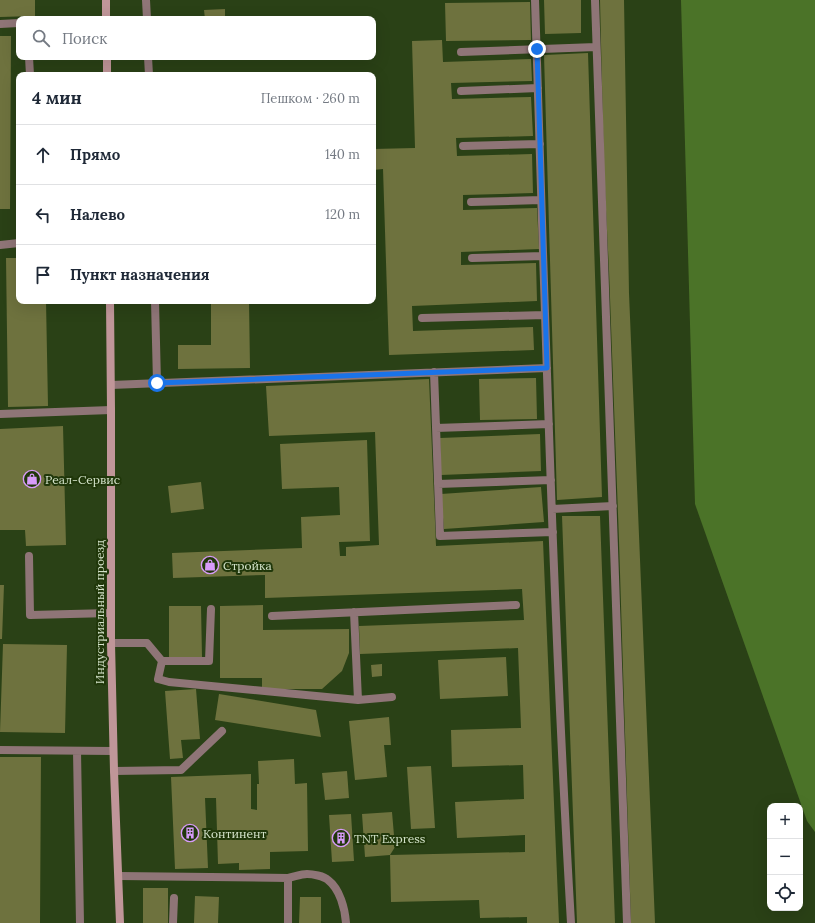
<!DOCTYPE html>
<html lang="ru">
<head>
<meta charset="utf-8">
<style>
  :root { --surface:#fff; --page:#f2f2f3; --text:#1f2937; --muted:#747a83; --line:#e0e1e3 }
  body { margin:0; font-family:Lora,serif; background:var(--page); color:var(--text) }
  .controls { position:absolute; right:12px; bottom:12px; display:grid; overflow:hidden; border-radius:8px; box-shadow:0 4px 16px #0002 }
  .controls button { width:36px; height:36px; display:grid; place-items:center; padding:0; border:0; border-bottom:1px solid var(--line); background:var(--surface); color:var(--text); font:20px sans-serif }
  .stop { position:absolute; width:12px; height:12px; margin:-9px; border:3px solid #1a73e8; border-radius:50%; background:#fff }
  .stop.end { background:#1a73e8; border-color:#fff; box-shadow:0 1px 4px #0008 }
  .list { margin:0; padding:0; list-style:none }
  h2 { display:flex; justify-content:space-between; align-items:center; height:52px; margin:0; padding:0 16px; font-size:17px }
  h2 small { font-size:13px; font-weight:400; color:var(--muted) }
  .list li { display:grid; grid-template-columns:26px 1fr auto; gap:12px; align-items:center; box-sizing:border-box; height:60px; padding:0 16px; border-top:1px solid var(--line) }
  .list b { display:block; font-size:15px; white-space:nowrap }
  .list em { font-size:13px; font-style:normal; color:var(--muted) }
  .icon { flex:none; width:22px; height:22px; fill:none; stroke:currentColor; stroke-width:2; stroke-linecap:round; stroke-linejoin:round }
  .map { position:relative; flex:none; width:815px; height:923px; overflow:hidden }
  .search { position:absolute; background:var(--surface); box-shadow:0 4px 16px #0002; left:16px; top:16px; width:360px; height:44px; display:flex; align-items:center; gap:10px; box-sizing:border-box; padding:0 14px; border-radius:8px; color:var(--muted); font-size:15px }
  .panel { position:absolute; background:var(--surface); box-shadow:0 4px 16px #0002; left:16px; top:72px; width:360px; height:232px; border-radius:8px }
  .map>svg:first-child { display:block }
  .forest { fill:#4b7328 }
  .building { fill:#6e723e }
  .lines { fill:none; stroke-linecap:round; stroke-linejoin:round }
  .lane { stroke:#8f7577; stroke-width:8 }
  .secondary { stroke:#c09699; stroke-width:8 }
  .route { stroke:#1a73e8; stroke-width:5 }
  .labels { text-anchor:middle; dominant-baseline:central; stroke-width:4; stroke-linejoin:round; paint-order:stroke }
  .poi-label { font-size:12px; fill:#d4e3ca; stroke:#20370a; text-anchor:start }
  .street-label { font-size:12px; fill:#d4e3ca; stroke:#20370a }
</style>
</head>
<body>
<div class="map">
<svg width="815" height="923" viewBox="0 0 815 923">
  <rect width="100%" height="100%" fill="#2a4116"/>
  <path class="forest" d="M681,0H815V832L807,821L695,504Z"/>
  <path class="building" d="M0,0H35V16L0,17Z
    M544,0H581V33L545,34Z
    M600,0H624L629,293L655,923H631L619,541L609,270L604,169Z
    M530,2L531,40L446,41L445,3Z
    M225,9V19H205L204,10Z
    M0,36H11L10,209H0Z
    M442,40L443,62L531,59L532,81L451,83L452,99L531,97L533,136L456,138L457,156L532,154L533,193L463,195V210L537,208L539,249L461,252V265L536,263L537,301L412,306L413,331L533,327L534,350L389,355L383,169L373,170V149L415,148L412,41Z
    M588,53L602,497L557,500L544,55Z
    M6,258H19V301H46L48,406L8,407Z
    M211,301H249L250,368L178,369V345H211Z
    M536,378L537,419L480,420L479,379Z
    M429,379L436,546L543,541L559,923H527V917L480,918L479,900L391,902L390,855L525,852V835L457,838L455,802L524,799L523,765L452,767L451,730L521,728L518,648L360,654L359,626L524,620L522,589L265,598V575L173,578L172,553L302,548L301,517L340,515L339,487L282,489L280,444L367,440L370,541L339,542L340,556H346V547L379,545L375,432L269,436L266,386Z
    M63,426L66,545L26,546L25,530H0V429Z
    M540,434L541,471L441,475L440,438Z
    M201,482L204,509L171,513L168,486Z
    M541,487L544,522L444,529L441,494Z
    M562,516H600L615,923H577Z
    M0,585H4L2,639H0Z
    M263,605V630L349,629V653L342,671L322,689H262V678H220V606Z
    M169,606H201L202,657L169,658Z
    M3,644L67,645L65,733L0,732Z
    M506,657L508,696L440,699L438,660Z
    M382,664V676L372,677L371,665Z
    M196,689L200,739L181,740L183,758L170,759L165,691Z
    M219,694L316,710L321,737L215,720Z
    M389,717L391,745H384L387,777L355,780L349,721Z
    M0,757H41L40,923H0Z
    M294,759L295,784L307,783L308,851L270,852V869L239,870V863L218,864L216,798H205L208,868L175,869L171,777L251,774V809L257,810V784H259L258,761Z
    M431,766L435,828L411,829L407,767Z
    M347,771L349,798L325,800L322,773Z
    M392,812L395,847L390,855L365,857L362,814Z
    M351,814L354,861L332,862L329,815Z
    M143,888H168V923H143Z
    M195,896L219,897L218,923H194Z
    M300,897H321V923H299Z"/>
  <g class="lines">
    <path class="lane" d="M146,0L147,19
      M535,0C545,308 553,616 571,923
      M595,0L627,923
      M0,24L19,23
      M461,52L596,47
      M29,57L30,75
      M148,57L149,75
      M461,91L538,88
      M463,146L540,144
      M471,202L541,200
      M0,245L19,243
      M472,258L543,256
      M155,301L157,383
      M422,318L545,315
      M434,372L440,536L553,532
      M111,385L547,368
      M0,414L111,410
      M436,428L549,424
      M438,484L551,480
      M552,509L613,506
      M29,556L30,615L111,613
      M211,609L209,661H162L158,679L169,682L358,700L354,612
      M272,616L516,605
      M111,643H147L162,661
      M358,700L392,697
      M0,750L113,751
      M77,751L80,923
      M114,771L181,770L222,731
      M119,876L288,878
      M173,923L174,898
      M288,923V878C294,877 301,874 307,874C312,874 324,876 328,880C340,889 345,909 346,923"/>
    <path class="secondary" d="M106,0V19
      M107,57V75
      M110,301L111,410V643L114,771L120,923"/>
  </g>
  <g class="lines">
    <path class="route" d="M157,383L547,368L537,49"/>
  </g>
  <defs>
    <symbol id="shop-ring" viewBox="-11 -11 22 22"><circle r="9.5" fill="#20370a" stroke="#d79bf9" stroke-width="1.5"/><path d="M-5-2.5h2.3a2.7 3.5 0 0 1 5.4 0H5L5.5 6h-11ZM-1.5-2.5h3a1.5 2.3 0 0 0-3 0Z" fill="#d79bf9"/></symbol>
    <symbol id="building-ring" viewBox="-11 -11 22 22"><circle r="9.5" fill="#20370a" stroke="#d79bf9" stroke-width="1.5"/><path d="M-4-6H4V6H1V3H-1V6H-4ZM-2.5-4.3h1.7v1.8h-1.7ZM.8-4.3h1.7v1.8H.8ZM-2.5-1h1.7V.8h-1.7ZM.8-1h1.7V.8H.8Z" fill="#d79bf9"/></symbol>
  </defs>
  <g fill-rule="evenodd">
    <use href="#shop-ring" x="22" y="469" width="20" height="20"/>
    <use href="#shop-ring" x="200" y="555" width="20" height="20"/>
    <use href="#building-ring" x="180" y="823" width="20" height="20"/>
    <use href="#building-ring" x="331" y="828" width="20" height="20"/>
  </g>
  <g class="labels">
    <g class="poi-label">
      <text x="45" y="479">Реал-Сервис</text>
      <text x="223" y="565">Стройка</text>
      <text x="203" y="833">Континент</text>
      <text x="354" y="838">TNT Express</text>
    </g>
    <g class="street-label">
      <text transform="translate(99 612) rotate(-90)">Индустриальный проезд</text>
    </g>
  </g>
</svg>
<div class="controls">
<button>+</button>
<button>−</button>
<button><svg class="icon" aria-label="locate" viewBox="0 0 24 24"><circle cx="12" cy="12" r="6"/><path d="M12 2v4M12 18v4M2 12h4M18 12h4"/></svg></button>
</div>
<div class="stop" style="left:157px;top:383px"></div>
<div class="stop end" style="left:537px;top:49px"></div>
<div class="search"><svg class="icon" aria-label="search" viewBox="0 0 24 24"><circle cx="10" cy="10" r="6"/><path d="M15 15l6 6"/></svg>Поиск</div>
<section class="panel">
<h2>4 мин<small>Пешком · 260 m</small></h2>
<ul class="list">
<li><svg class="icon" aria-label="ahead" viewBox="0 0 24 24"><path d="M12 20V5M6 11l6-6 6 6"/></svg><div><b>Прямо</b></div><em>140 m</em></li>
<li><svg class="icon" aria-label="left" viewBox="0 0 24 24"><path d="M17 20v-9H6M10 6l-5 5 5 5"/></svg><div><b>Налево</b></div><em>120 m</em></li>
<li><svg class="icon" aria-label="arrive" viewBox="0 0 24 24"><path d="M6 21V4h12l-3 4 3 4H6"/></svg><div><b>Пункт назначения</b></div></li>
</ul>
</section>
</div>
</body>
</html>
